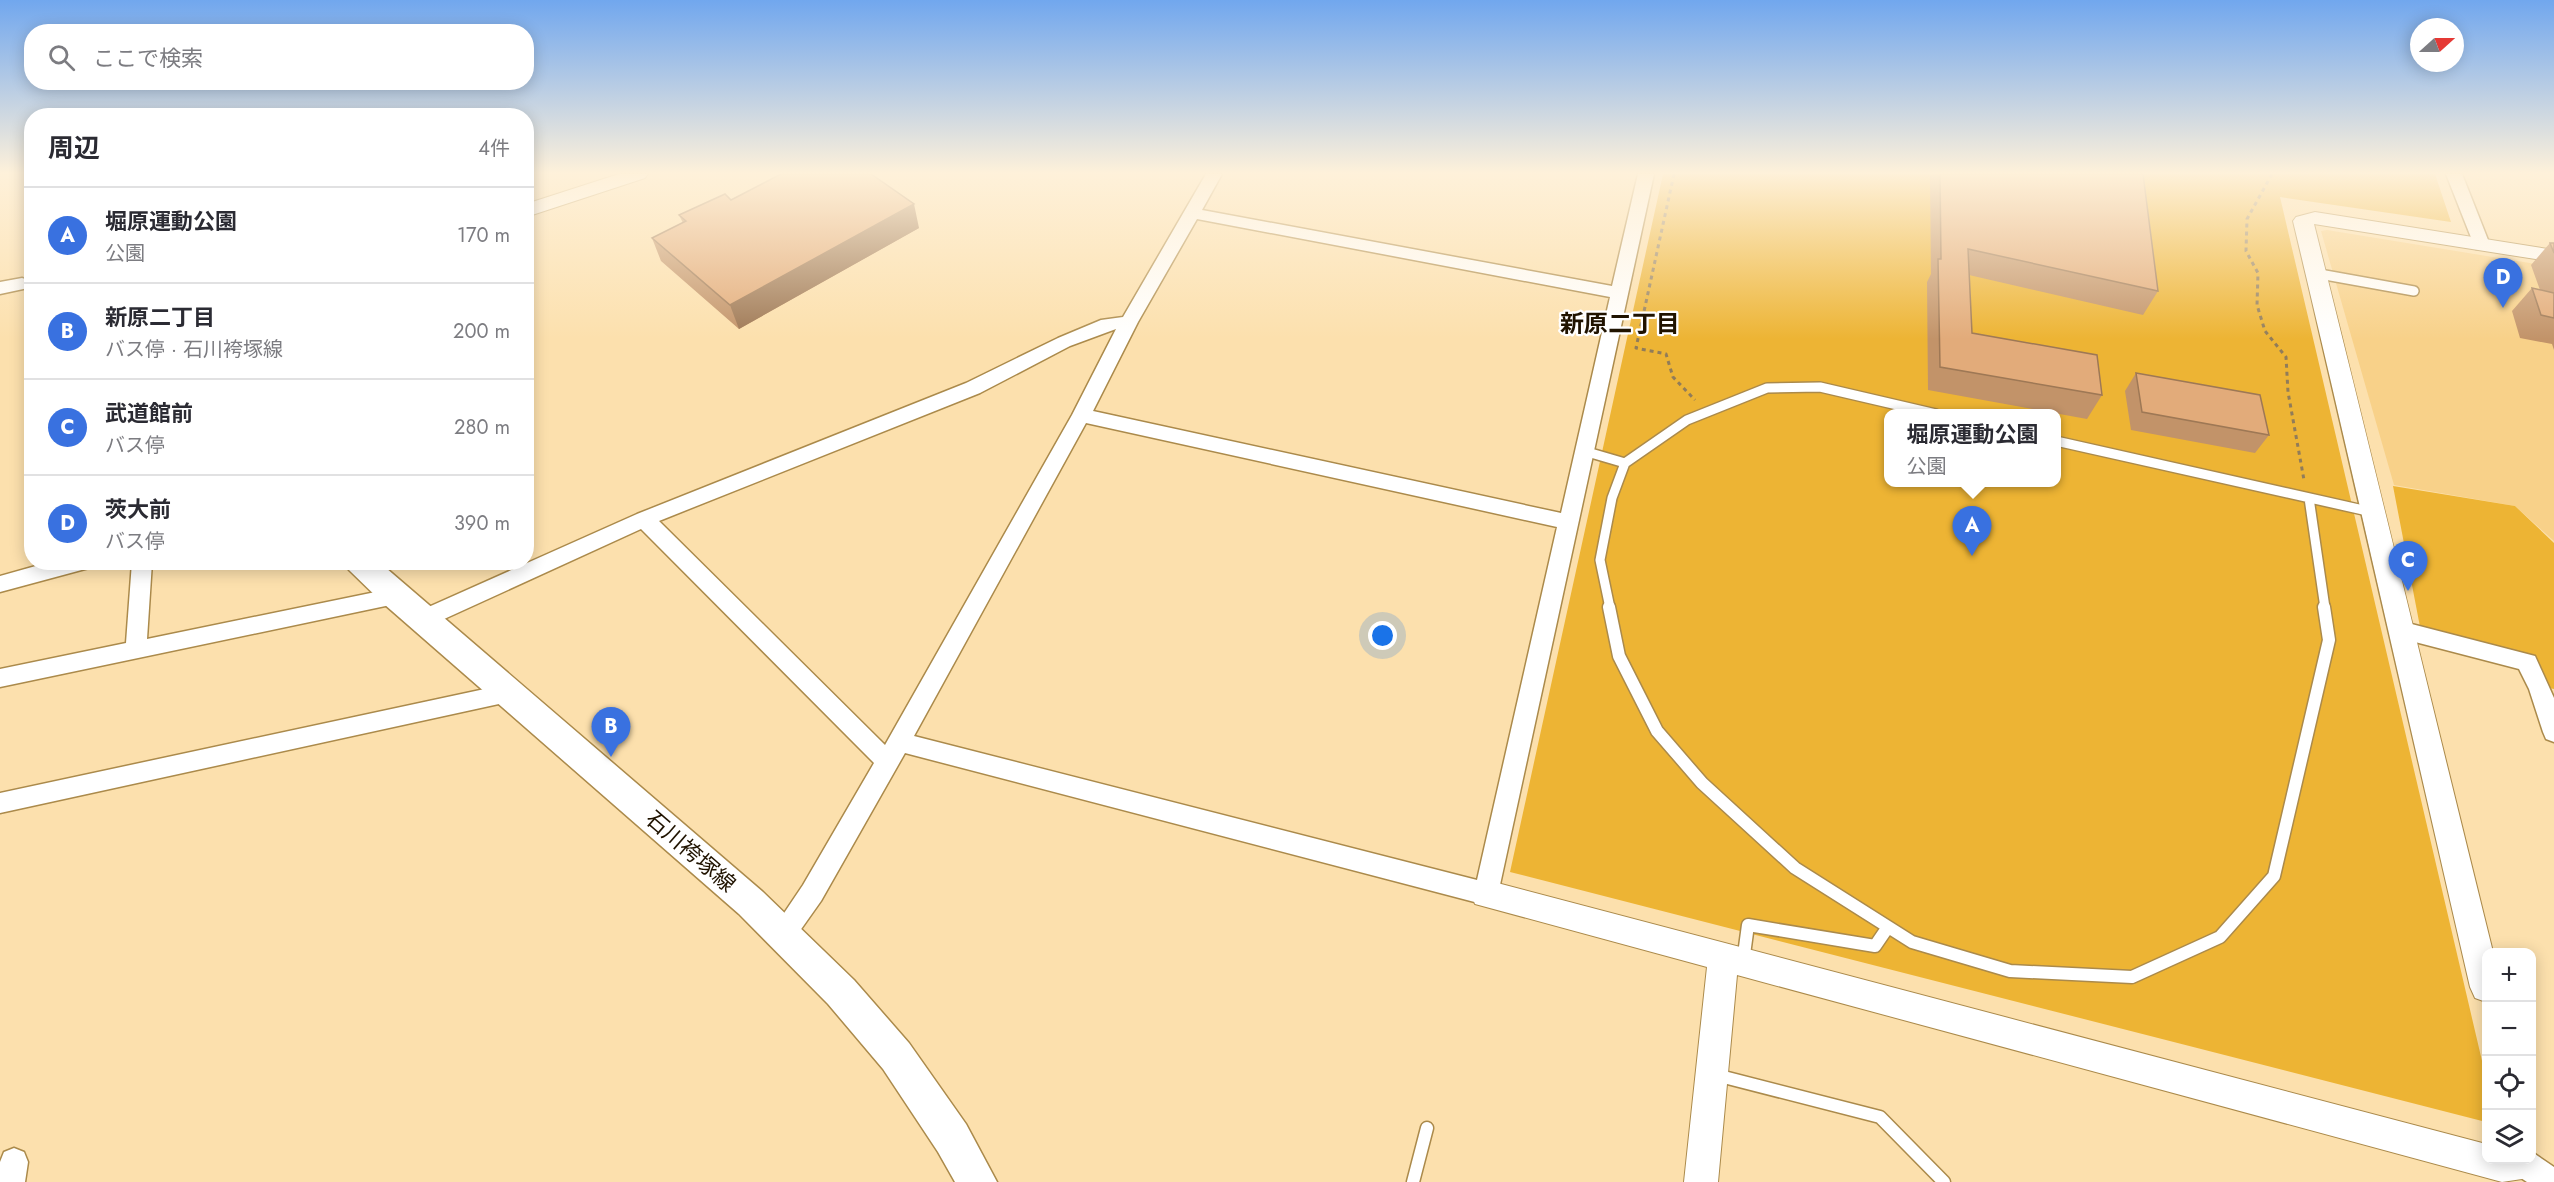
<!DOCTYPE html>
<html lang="ja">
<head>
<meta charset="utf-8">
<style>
  :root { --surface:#fff; --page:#f2f2f3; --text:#2b2b33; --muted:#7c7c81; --line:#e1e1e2; --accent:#3971e0 }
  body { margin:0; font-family:Jost,"Noto Sans JP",sans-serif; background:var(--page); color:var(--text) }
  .controls { position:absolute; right:18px; bottom:18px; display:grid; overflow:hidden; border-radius:12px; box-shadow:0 3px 15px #0003 }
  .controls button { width:54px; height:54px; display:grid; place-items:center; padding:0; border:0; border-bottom:2px solid var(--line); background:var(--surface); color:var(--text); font:30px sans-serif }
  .compass { position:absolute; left:2410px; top:18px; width:54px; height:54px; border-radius:50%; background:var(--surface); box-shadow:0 3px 15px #0003; rotate:69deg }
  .you { position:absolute; left:1383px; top:636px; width:21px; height:21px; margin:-15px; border:4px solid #fff; border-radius:50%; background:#1a73e8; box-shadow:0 0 0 9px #1a73e833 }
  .badge { display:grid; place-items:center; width:39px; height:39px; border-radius:50%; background:var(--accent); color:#fff; font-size:20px; font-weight:700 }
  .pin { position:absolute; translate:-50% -50px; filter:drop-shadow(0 2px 3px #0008) }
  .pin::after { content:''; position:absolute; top:32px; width:21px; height:18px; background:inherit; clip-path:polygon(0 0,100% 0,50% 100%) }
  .popup { position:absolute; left:1884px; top:409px; width:177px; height:78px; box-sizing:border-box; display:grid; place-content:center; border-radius:12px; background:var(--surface); filter:drop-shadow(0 2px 4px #0005); font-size:20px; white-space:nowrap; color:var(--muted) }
  .popup b { font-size:22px; color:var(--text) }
  .popup::after { content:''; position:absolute; left:50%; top:100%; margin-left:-12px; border:12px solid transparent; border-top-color:var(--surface) }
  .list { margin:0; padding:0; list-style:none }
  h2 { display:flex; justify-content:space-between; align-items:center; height:78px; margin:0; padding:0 24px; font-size:26px }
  h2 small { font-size:20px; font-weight:400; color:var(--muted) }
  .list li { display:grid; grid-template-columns:39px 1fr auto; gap:18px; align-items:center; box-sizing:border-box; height:96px; padding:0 24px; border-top:2px solid var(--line) }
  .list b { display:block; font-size:22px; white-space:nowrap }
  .list p { margin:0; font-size:20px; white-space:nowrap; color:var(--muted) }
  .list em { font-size:20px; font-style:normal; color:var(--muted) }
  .icon { flex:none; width:33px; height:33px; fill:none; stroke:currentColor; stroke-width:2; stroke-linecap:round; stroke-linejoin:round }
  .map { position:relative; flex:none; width:2554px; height:1182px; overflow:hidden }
  .search { position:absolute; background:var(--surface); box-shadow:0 3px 15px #0003; left:24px; top:24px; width:510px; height:66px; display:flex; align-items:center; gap:15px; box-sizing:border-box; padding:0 21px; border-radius:24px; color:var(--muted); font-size:22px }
  .panel { position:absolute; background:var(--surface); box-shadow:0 3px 15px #0003; left:24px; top:108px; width:510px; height:462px; border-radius:24px }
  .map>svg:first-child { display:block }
  .built { fill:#f8d189 }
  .green { fill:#edb434; fill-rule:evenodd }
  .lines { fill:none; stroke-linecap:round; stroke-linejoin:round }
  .service-far1-casing { stroke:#ab8a4b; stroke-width:12 }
  .service-casing { stroke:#ab8a4b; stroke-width:15 }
  .minor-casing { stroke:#ab8a4b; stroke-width:3 }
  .tertiary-casing { stroke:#ab8a4b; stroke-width:2 }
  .secondary-casing { stroke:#ab8a4b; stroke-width:3 }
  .path { stroke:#917c59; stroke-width:3; stroke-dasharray:4 4; stroke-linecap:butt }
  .service-far1 { stroke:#fff; stroke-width:9 }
  .service { stroke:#fff; stroke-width:12 }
  .minor { fill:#fff; fill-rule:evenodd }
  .tertiary { fill:#fff; fill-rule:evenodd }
  .secondary { fill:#fff; fill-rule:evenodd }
  .wall { fill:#c29369 }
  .shaded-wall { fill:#9e7855 }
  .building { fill:#e2ab7a; stroke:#9e7855; stroke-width:1.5 }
  .labels { text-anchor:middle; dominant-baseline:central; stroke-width:4.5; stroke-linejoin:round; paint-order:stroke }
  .street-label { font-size:22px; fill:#201300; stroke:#fff }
  .neighbourhood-label { font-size:24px; font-weight:bold; fill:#201300; stroke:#fff }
</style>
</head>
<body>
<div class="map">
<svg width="2554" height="1182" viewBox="0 0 2554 1182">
  <rect width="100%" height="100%" fill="#fce0ad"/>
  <path class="built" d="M2327,230L2554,267V541L2515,506L2394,485L2321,231Z"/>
  <path class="green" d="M1663,174H2435L2451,222L2280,197L2486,1078V1122L1510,872ZM1888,414H2056V482H1888Z
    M2393,486L2515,506L2554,543V689L2544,687L2528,659L2421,632Z"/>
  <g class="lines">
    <defs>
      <path id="service-far1" d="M2314,273L2414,291
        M2056,441L2372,512
        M1584,451L1625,463
        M2309,498L2325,608
        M1610,608L1600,560L1612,498L1625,463L1687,420L1767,388L1820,387L1936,414"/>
      <path id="service" d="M1609,607L1619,656L1657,731L1702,783L1795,868L1912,942L2010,971L2132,977L2220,937L2274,876L2329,640L2324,607
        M1743,962L1748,925L1875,946L1888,927
        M1716,1075L1880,1117L1944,1182
        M1413,1182L1427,1128"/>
      <path id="minor" d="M1206,174H1222L1202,210L1612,286L1638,174H1654L1498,894L1495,902L1486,905L905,753L821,901L792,942L783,946L774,942L770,934L803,885L874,763L641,529L431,625L423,627L415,625L412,619L415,613L637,514L966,383L1058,338L1101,320L1123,317ZM1197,219L1610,297L1561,513L1093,411L1138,322ZM1116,329L1072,415L885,745L659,521L980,393L1070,346ZM1086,423L1557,527L1477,880L914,736Z
        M2446,174H2462L2490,245L2488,249H2476L2474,245Z
        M22,278L28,280L31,284L28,288L0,294V282Z
        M50,562H92L89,568L0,592V576Z
        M132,562H152L147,639L395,588L402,590L406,596L402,602L395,604L0,687V669L126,643Z
        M2400,621L2535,656L2554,698V742L2546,739L2543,732L2529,689L2519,669L2392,636L2389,630L2392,624Z
        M508,684L516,687L519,693L516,699L508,702L0,813V793Z
        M14,1148L24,1152L28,1162L25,1182H0V1162L4,1152Z
        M2532,1152L2554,1167V1182H2527L2512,1172L2509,1160H2532Z"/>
      <path id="tertiary" d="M619,174H648L645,178L526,217V204Z
        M2315,212L2554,250V262L2314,224C2375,467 2433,710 2493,952H2486V1002L2475,998L2470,987C2411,732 2354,476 2293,221L2296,217Z
        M1486,880L2486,1144V1160H2532V1147L2539,1162L2534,1174L2522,1179L2502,1182L1737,975L1718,1182H1684L1707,967L1475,904L1471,894L1475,884Z"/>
      <path id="secondary" d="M345,562H379L763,892L854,980L909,1043L966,1124L997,1182H955L938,1152L883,1069L828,1004L739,914L384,604L349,570Z"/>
    </defs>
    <use href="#service-far1" class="service-far1-casing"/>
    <use href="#service" class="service-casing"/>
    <use href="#minor" class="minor-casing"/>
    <use href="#tertiary" class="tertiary-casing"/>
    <use href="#secondary" class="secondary-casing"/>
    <path class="path" d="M1674,174L1636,348L1666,354L1673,377L1695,400
      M2272,174L2247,219L2246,251L2258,273L2257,305L2265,331L2286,357L2288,392L2304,480"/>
    <use href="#service-far1" class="service-far1"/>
    <use href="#service" class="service"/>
    <use href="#minor" class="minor"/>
    <use href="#tertiary" class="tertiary"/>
    <use href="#secondary" class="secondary"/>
  </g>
  <path class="wall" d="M1930,174H2143L2158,291L2143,315L1969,275L1972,333L2102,395L2087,419L1928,390L1927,282L1931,274Z
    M731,200L919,228L739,329L661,261L652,238L683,223L679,215Z
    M2550,243H2554V350L2552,344L2520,338L2512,311L2532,288L2540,290L2531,265Z
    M2136,373L2269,435L2255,453L2131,430L2125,391Z"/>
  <path class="shaded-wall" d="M914,204L919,228L739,329L730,305Z"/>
  <path class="building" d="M781,174H871L914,204L730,305L652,238L686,221L679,215L725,194L731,200Z
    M1940,174H2143L2158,291L1968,249L1972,333L2097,355L2102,395L1940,367L1938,259H1941Z
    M2550,243H2554V253Z
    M2532,288L2554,293V318L2541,315Z
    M2136,373L2260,395L2269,435L2142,412Z"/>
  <linearGradient id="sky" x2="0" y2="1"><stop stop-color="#71a7ee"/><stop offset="0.51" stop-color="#fef1da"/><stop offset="1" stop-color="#fef1da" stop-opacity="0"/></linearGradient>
  <rect width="2554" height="339" fill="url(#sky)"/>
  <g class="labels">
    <g class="street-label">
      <text transform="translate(691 851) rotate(41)">石川袴塚線</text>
    </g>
    <g class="neighbourhood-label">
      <text x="1620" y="323">新原二丁目</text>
    </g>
  </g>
</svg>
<div class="controls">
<button>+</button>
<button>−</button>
<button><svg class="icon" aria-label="locate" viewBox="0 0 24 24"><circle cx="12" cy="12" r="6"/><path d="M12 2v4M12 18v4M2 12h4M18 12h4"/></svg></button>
<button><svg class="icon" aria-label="layers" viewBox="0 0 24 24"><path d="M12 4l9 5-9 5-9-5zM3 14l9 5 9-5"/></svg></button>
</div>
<svg class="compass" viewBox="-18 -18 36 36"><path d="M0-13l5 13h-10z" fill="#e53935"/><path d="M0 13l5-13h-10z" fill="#7c7c81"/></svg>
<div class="you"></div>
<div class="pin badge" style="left:1972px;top:556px">A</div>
<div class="popup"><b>堀原運動公園</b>公園</div>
<div class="pin badge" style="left:611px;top:757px">B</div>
<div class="pin badge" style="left:2408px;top:591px">C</div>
<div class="pin badge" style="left:2503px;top:308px">D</div>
<div class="search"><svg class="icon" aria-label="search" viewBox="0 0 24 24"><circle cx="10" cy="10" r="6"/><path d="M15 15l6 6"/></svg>ここで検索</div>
<section class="panel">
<h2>周辺<small>4件</small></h2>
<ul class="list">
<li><span class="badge">A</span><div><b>堀原運動公園</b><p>公園</p></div><em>170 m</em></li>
<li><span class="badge">B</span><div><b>新原二丁目</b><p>バス停 · 石川袴塚線</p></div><em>200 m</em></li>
<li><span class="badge">C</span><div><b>武道館前</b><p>バス停</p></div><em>280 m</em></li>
<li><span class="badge">D</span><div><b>茨大前</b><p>バス停</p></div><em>390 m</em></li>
</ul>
</section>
</div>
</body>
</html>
